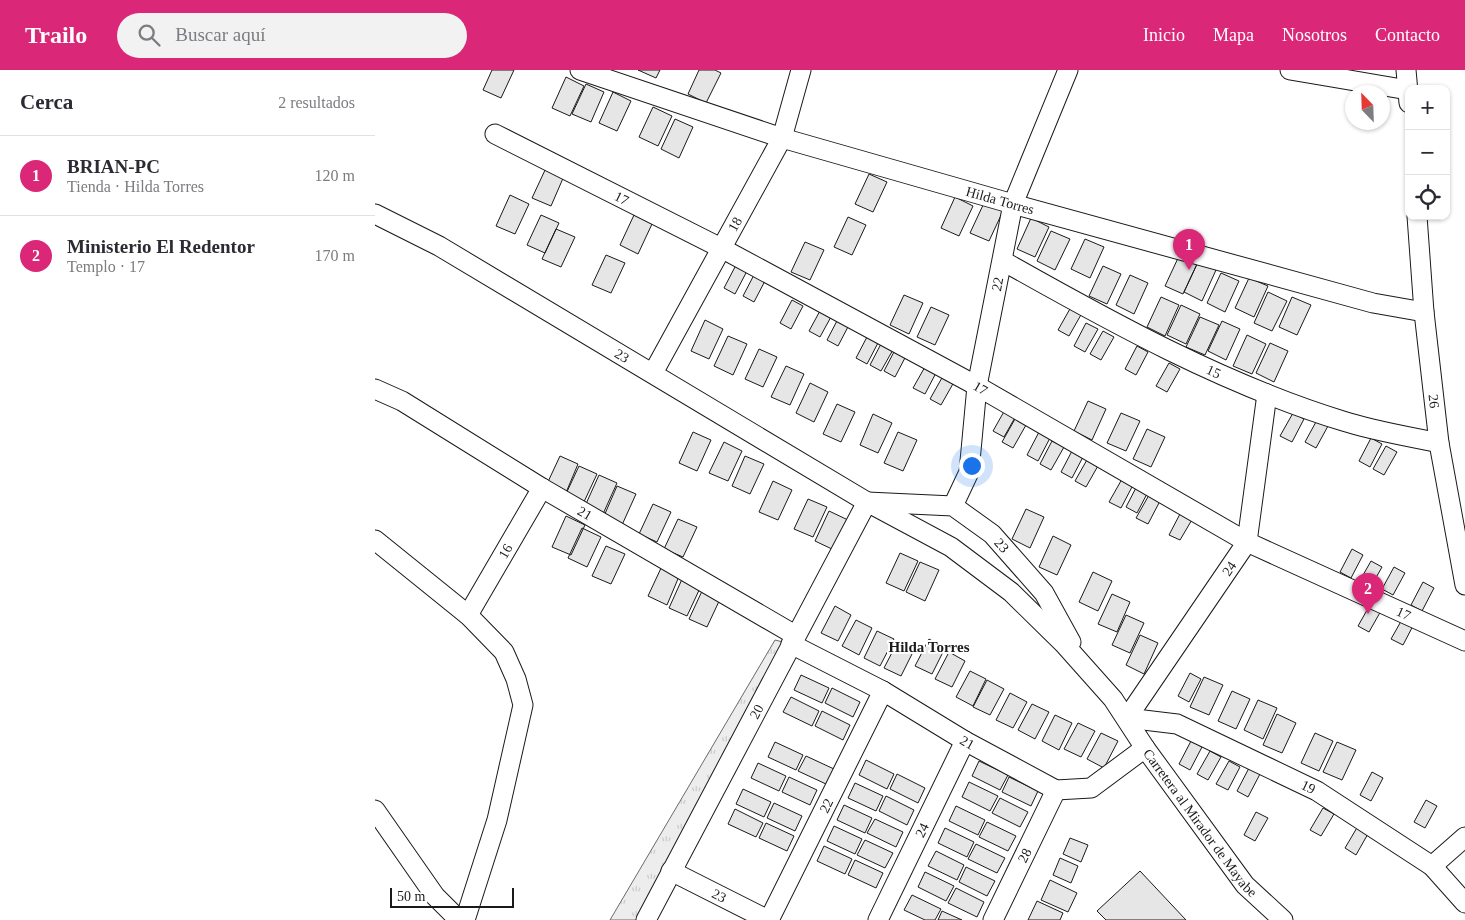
<!DOCTYPE html>
<html lang="es">
<head>
<meta charset="utf-8">
<style>
  :root { --surface:#fff; --page:#f2f2f3; --text:#2b2b33; --muted:#7c7c81; --line:#e1e1e2; --accent:#db2777 }
  body { margin:0; font-family:"Times New Roman",serif; background:var(--page); color:var(--text) }
  .controls { position:absolute; right:15px; top:15px; display:grid; overflow:hidden; border-radius:10px; box-shadow:0 1px 4px #0004 }
  .controls button { width:45px; height:45px; display:grid; place-items:center; padding:0; border:0; border-bottom:1px solid var(--line); background:var(--surface); color:var(--text); font:25px sans-serif }
  .compass { position:absolute; left:970px; top:15px; width:45px; height:45px; border-radius:50%; background:var(--surface); box-shadow:0 1px 4px #0004; rotate:337deg }
  .scale { position:absolute; left:15px; bottom:12px; width:124px; box-sizing:border-box; padding-left:5px; border:2px solid #1a1a1a; border-top:0; font-size:14px; line-height:18px; white-space:nowrap; color:#1a1a1a; -webkit-text-stroke:4px #fff; paint-order:stroke }
  .you { position:absolute; left:596px; top:395px; width:18px; height:18px; margin:-12px; border:4px solid #fff; border-radius:50%; background:#1a73e8; box-shadow:0 0 0 8px #1a73e833 }
  .badge { display:grid; place-items:center; width:32px; height:32px; border-radius:50%; background:var(--accent); color:#fff; font-size:16px; font-weight:700 }
  .pin { position:absolute; translate:-50% -41px; filter:drop-shadow(0 1px 2px #0008) }
  .pin::after { content:''; position:absolute; top:26px; width:18px; height:15px; background:inherit; clip-path:polygon(0 0,100% 0,50% 100%) }
  .list { margin:0; padding:0; list-style:none }
  h2 { display:flex; justify-content:space-between; align-items:center; height:65px; margin:0; padding:0 20px; font-size:21px }
  h2 small { font-size:16px; font-weight:400; color:var(--muted) }
  .list li { display:grid; grid-template-columns:32px 1fr auto; gap:15px; align-items:center; box-sizing:border-box; height:80px; padding:0 20px; border-top:1px solid var(--line) }
  .list b { display:block; font-size:19px; white-space:nowrap }
  .list p { margin:0; font-size:16px; white-space:nowrap; color:var(--muted) }
  .list em { font-size:16px; font-style:normal; color:var(--muted) }
  .icon { flex:none; width:28px; height:28px; fill:none; stroke:currentColor; stroke-width:2; stroke-linecap:round; stroke-linejoin:round }
  .map { position:relative; flex:none; width:1090px; height:850px; overflow:hidden }
  header { display:flex; align-items:center; gap:30px; box-sizing:border-box; height:70px; padding:0 25px; background:var(--accent); color:#fff }
  header strong { font-size:24px }
  nav { display:flex; gap:28px; margin-inline-start:auto; font-size:18px }
  .search { width:350px; height:45px; background:var(--page); display:flex; align-items:center; gap:12px; box-sizing:border-box; padding:0 18px; border-radius:28px; color:var(--muted); font-size:19px }
  main { display:flex }
  aside { flex:1; background:var(--surface) }
  .map>svg:first-child { display:block }
  .grass { fill:url(#grass-tufts); stroke:#6a6a6a }
  .building { fill:#e6e6e6; stroke:#1a1a1a }
  .lines { fill:none; stroke-linecap:round; stroke-linejoin:round }
  .minor-casing { stroke:#1a1a1a; stroke-width:21 }
  .minor { stroke:#fff; stroke-width:19 }
  .labels { text-anchor:middle; dominant-baseline:central; stroke-width:4; stroke-linejoin:round; paint-order:stroke }
  .street-label { font-size:14px; fill:#1a1a1a; stroke:#fff }
  .neighbourhood-label { font-size:15px; font-weight:bold; fill:#1a1a1a; stroke:#fff }
</style>
</head>
<body>
<header>
<strong>Trailo</strong>
<div class="search"><svg class="icon" aria-label="search" viewBox="0 0 24 24"><circle cx="10" cy="10" r="6"/><path d="M15 15l6 6"/></svg>Buscar aquí</div>
<nav><a>Inicio</a><a>Mapa</a><a>Nosotros</a><a>Contacto</a></nav>
</header>
<main>
<aside>
<h2>Cerca<small>2 resultados</small></h2>
<ul class="list">
<li><span class="badge">1</span><div><b>BRIAN-PC</b><p>Tienda · Hilda Torres</p></div><em>120 m</em></li>
<li><span class="badge">2</span><div><b>Ministerio El Redentor</b><p>Templo · 17</p></div><em>170 m</em></li>
</ul>
</aside>
<div class="map">
<svg width="1090" height="850" viewBox="0 0 1090 850">
  <defs>
    <pattern id="grass-tufts" width="24" height="20" patternUnits="userSpaceOnUse" patternTransform="scale(1.25)"><rect width="24" height="20" fill="#ededed"/><path d="M3 7l-1-3M5 7V3M7 7l1-3M15 17l-1-3M17 17v-4M19 17l1-3" fill="none" stroke="#cbcbcb"/></pattern>
  </defs>
  <rect width="100%" height="100%" fill="#fff"/>
  <path class="grass" d="M400,570L408,572L263,850H235Z"/>
  <path class="building" d="M117,0H139L126,28L108,20Z
    M263,0H285L281,8Z
    M324,0H340L346,3L331,33L313,24Z
    M191,7L209,16L195,46L177,38Z
    M211,14L229,22L216,52L197,44Z
    M238,22L256,31L242,61L224,53Z
    M278,37L297,46L283,76L264,67Z
    M300,49L318,57L304,88L286,79Z
    M171,98L189,106L176,136L157,128Z
    M494,104L512,112L498,142L480,134Z
    M135,125L154,134L140,164L121,156Z
    M580,127L598,136L584,166L566,158Z
    M609,133L628,141L614,171L595,163Z
    M166,145L184,153L170,183L152,175Z
    M259,145L277,154L263,184L245,175Z
    M473,147L491,155L477,185L459,177Z
    M656,148L674,157L660,187L642,179Z
    M181,159L200,167L186,197L167,189Z
    M676,161L695,169L680,200L662,191Z
    M710,169L729,177L715,208L696,199Z
    M430,172L449,180L435,210L416,202Z
    M231,185L250,193L236,223L217,215Z
    M804,186L822,194L808,224L790,216Z
    M823,192L841,200L827,231L809,222Z
    M361,195L372,201L360,224L349,218Z
    M728,196L746,204L732,234L714,226Z
    M380,203L391,209L379,232L368,226Z
    M846,203L864,211L850,242L832,233Z
    M755,205L773,213L759,244L741,235Z
    M874,208L893,216L879,247L860,238Z
    M893,222L912,231L897,261L879,253Z
    M529,225L548,233L534,264L515,255Z
    M786,227L804,235L790,266L772,257Z
    M917,227L936,235L922,265L904,257Z
    M417,230L428,236L416,259L405,253Z
    M806,235L825,244L811,274L792,265Z
    M556,237L574,245L560,275L542,267Z
    M696,237L707,243L694,266L683,260Z
    M446,239L457,245L445,267L434,261Z
    M464,247L475,253L463,276L452,270Z
    M825,247L844,255L830,285L811,277Z
    M330,250L348,259L334,289L316,281Z
    M847,251L865,259L851,290L833,281Z
    M711,253L723,259L710,282L699,276Z
    M728,261L739,267L726,290L715,284Z
    M493,265L504,271L492,294L481,288Z
    M872,265L891,274L877,304L858,296Z
    M353,266L372,274L358,305L339,296Z
    M507,272L519,278L506,301L495,295Z
    M895,273L913,281L899,312L881,303Z
    M762,276L773,282L761,305L750,299Z
    M521,278L532,284L520,307L509,301Z
    M384,279L402,287L388,317L370,309Z
    M794,293L805,299L792,322L781,316Z
    M551,295L562,301L550,324L538,318Z
    M411,296L429,304L415,335L396,327Z
    M568,306L579,312L566,335L555,329Z
    M435,313L453,322L439,352L421,343Z
    M713,331L731,339L717,370L699,361Z
    M462,334L480,342L466,372L448,364Z
    M631,338L642,344L629,367L618,361Z
    M746,343L765,351L751,381L732,373Z
    M918,343L929,349L917,372L905,366Z
    M498,344L517,353L503,383L485,375Z
    M640,349L651,355L638,378L627,372Z
    M942,350L953,356L941,378L930,372Z
    M772,359L790,367L776,397L758,389Z
    M318,362L336,370L322,401L304,393Z
    M523,362L542,370L528,401L509,393Z
    M664,362L675,368L663,391L652,385Z
    M996,368L1007,374L995,397L984,391Z
    M677,371L689,377L676,400L665,394Z
    M349,372L367,381L353,411L334,403Z
    M1011,376L1022,382L1009,405L998,399Z
    M698,379L709,385L697,408L686,402Z
    M185,386L203,394L190,425L171,416Z
    M370,386L389,394L375,424L357,416Z
    M713,388L724,394L711,417L700,411Z
    M204,396L222,404L208,434L190,426Z
    M224,405L242,413L228,444L210,436Z
    M747,409L758,415L746,438L734,432Z
    M398,411L417,420L403,450L384,442Z
    M763,414L774,420L762,443L751,437Z
    M242,416L261,424L247,455L229,446Z
    M774,425L785,431L773,454L761,448Z
    M433,429L452,437L438,467L419,459Z
    M278,434L296,442L282,472L264,464Z
    M651,439L669,447L655,478L637,469Z
    M454,441L473,450L459,480L440,471Z
    M806,442L818,448L805,470L794,465Z
    M191,446L210,455L196,485L177,477Z
    M303,449L322,457L308,487L289,479Z
    M207,458L226,467L212,497L193,488Z
    M678,466L696,475L682,505L664,497Z
    M231,476L250,484L236,514L217,506Z
    M977,479L988,485L976,508L965,502Z
    M525,483L543,491L529,521L511,513Z
    M996,491L1007,497L994,520L983,514Z
    M545,492L564,500L550,531L531,522Z
    M287,496L305,504L292,535L273,526Z
    M1019,497L1030,503L1018,525L1007,519Z
    M718,502L737,511L723,541L704,532Z
    M308,507L326,516L312,546L294,538Z
    M1048,512L1059,518L1047,541L1036,535Z
    M328,519L346,527L332,557L314,549Z
    M737,524L755,532L742,562L723,554Z
    M996,533L1007,539L994,562L983,556Z
    M460,536L476,545L463,571L446,563Z
    M751,545L769,553L755,583L737,575Z
    M1029,546L1040,552L1028,575L1016,569Z
    M481,550L497,558L484,585L467,576Z
    M502,561L519,569L505,596L489,588Z
    M765,565L783,573L769,604L751,595Z
    M554,569L570,578L557,604L540,596Z
    M523,571L539,580L526,606L509,598Z
    M574,582L590,591L577,617L560,609Z
    M595,601L611,609L598,636L581,627Z
    M815,603L826,609L814,632L803,626Z
    M426,605L454,618L447,633L419,620Z
    M829,607L848,615L834,645L815,637Z
    M612,610L629,619L615,645L598,637Z
    M457,618L485,632L478,647L450,633Z
    M857,621L875,629L861,659L843,651Z
    M635,623L652,632L638,658L621,650Z
    M416,627L444,641L437,656L408,642Z
    M883,630L902,638L888,669L869,660Z
    M657,634L674,642L660,669L643,660Z
    M447,641L475,655L468,670L440,656Z
    M902,644L921,653L907,683L888,675Z
    M680,645L697,653L684,680L667,671Z
    M703,653L720,661L706,687L689,679Z
    M726,663L743,671L729,698L712,689Z
    M940,663L958,671L944,701L926,693Z
    M816,671L827,677L815,700L804,694Z
    M400,672L428,685L421,700L393,687Z
    M962,672L981,680L967,710L948,702Z
    M835,681L846,687L833,710L822,704Z
    M431,686L459,699L451,714L423,701Z
    M491,690L519,704L512,719L484,705Z
    M604,691L633,705L625,720L597,706Z
    M854,691L865,697L853,720L841,714Z
    M383,693L411,706L404,721L376,708Z
    M874,698L885,704L873,727L862,721Z
    M997,702L1008,708L996,731L985,725Z
    M522,704L550,718L543,733L515,719Z
    M414,707L442,720L435,735L407,722Z
    M634,707L663,721L656,736L627,722Z
    M594,712L623,726L615,741L587,727Z
    M480,713L508,726L501,741L473,728Z
    M368,719L396,732L389,747L361,734Z
    M511,726L539,740L532,755L504,741Z
    M625,728L653,742L645,757L617,743Z
    M1051,730L1062,736L1050,758L1039,752Z
    M399,733L427,746L420,761L392,748Z
    M469,735L497,748L490,763L462,750Z
    M581,736L610,750L603,765L574,751Z
    M948,738L959,744L946,766L935,760Z
    M360,739L388,753L381,767L353,754Z
    M881,742L893,748L880,771L869,765Z
    M500,749L528,762L521,777L492,763Z
    M612,752L641,766L633,781L604,767Z
    M391,753L419,766L412,781L384,768Z
    M459,756L487,769L480,784L452,771Z
    M983,756L994,762L981,785L970,778Z
    M570,758L599,772L592,787L563,773Z
    M695,768L713,775L706,792L688,784Z
    M490,770L518,783L510,798L482,785Z
    M601,774L630,788L622,803L593,789Z
    M449,776L477,789L470,804L442,791Z
    M561,781L589,795L582,810L553,796Z
    M685,788L703,796L696,813L678,805Z
    M480,790L508,803L501,818L473,805Z
    M591,797L620,811L612,826L584,812Z
    M765,801L811,850H731L722,841Z
    M550,802L579,816L571,831L543,817Z
    M675,810L702,823L693,842L666,830Z
    M581,818L609,832L602,847L573,833Z
    M537,825L566,839L560,850H550L529,840Z
    M662,831L688,843L685,850H653Z
    M567,841L587,850H563Z"/>
  <g class="lines">
    <defs>
      <g id="minor">
        <path id="s1" d="M205,0L407,68L638,134L998,233L1049,242"/>
        <path d="M915,0L1033,20"/>
        <path d="M1031,0L1034,33"/>
        <path id="s2" d="M120,64L348,179L602,316L872,472L1090,571"/>
        <path id="s3" d="M0,144L64,176L492,432L576,477L636,522L689,574L738,629L770,678L870,815L908,850"/>
        <path id="s4" d="M1042,146L1049,242L1064,373L1090,515"/>
        <path id="s5" d="M628,191C736,252 848,314 968,351C999,361 1032,366 1064,373"/>
        <path id="s6" d="M278,303L407,68L426,0"/>
        <path id="s7" d="M0,319L27,331L167,418L420,565"/>
        <path id="s8" d="M578,436L594,402L602,316L638,134L693,0"/>
        <path d="M0,470L93,545L129,582L141,609L148,635L122,750L90,850"/>
        <path id="s9" d="M93,545L167,418"/>
        <path id="s10" d="M416,574L508,621L590,671L681,720L716,718L770,678"/>
        <path id="s11" d="M752,648L802,654L942,721L1057,796L1090,833"/>
        <path id="s12" d="M752,648L872,472L892,324"/>
        <path d="M0,740L60,826L84,850"/>
        <path d="M1057,796L1090,767"/>
        <path id="s13" d="M296,801L393,850"/>
        <path id="s14" d="M271,850L492,432L578,436L617,464L669,523L696,572"/>
        <path id="s15" d="M394,850L508,621"/>
        <path id="s16" d="M503,850L590,671"/>
        <path id="s17" d="M618,850L681,720"/>
      </g>
    </defs>
    <use href="#minor" class="minor-casing"/>
    <use href="#minor" class="minor"/>
  </g>
  <g class="labels">
    <g class="street-label">
      <text stroke="none"><textPath href="#s2" startOffset="142">17</textPath></text>
      <text stroke="none"><textPath href="#s1" startOffset="440">Hilda Torres</textPath></text>
      <text stroke="none"><textPath href="#s6" startOffset="170">18</textPath></text>
      <text stroke="none"><textPath href="#s8" startOffset="228">22</textPath></text>
      <text stroke="none"><textPath href="#s3" startOffset="285">23</textPath></text>
      <text stroke="none"><textPath href="#s5" startOffset="238">15</textPath></text>
      <text stroke="none"><textPath href="#s2" startOffset="548">17</textPath></text>
      <text stroke="none"><textPath href="#s4" startOffset="186">26</textPath></text>
      <text stroke="none"><textPath href="#s7" startOffset="244">21</textPath></text>
      <text stroke="none"><textPath href="#s14" startOffset="622">23</textPath></text>
      <text stroke="none"><textPath href="#s9" startOffset="74">16</textPath></text>
      <text stroke="none"><textPath href="#s12" startOffset="181">24</textPath></text>
      <text stroke="none"><textPath href="#s2" startOffset="1028">17</textPath></text>
      <text stroke="none"><textPath href="#s14" startOffset="236">20</textPath></text>
      <text stroke="none"><textPath href="#s10" startOffset="202">21</textPath></text>
      <text stroke="none"><textPath href="#s11" startOffset="196">19</textPath></text>
      <text stroke="none"><textPath href="#s15" startOffset="128">22</textPath></text>
      <text stroke="none"><textPath href="#s3" startOffset="1040">Carretera al Mirador de Mayabe</textPath></text>
      <text stroke="none"><textPath href="#s16" startOffset="100">24</textPath></text>
      <text stroke="none"><textPath href="#s17" startOffset="72">28</textPath></text>
      <text stroke="none"><textPath href="#s13" startOffset="54">23</textPath></text>
    </g>
    <g class="neighbourhood-label">
      <text x="554" y="577">Hilda Torres</text>
    </g>
  </g>
</svg>
<div class="controls">
<button>+</button>
<button>−</button>
<button><svg class="icon" aria-label="locate" viewBox="0 0 24 24"><circle cx="12" cy="12" r="6"/><path d="M12 2v4M12 18v4M2 12h4M18 12h4"/></svg></button>
</div>
<svg class="compass" viewBox="-18 -18 36 36"><path d="M0-13l5 13h-10z" fill="#e53935"/><path d="M0 13l5-13h-10z" fill="#7c7c81"/></svg>
<div class="scale">50 m</div>
<div class="you"></div>
<div class="pin badge" style="left:814px;top:200px">1</div>
<div class="pin badge" style="left:993px;top:544px">2</div>
</div>
</main>
</body>
</html>
